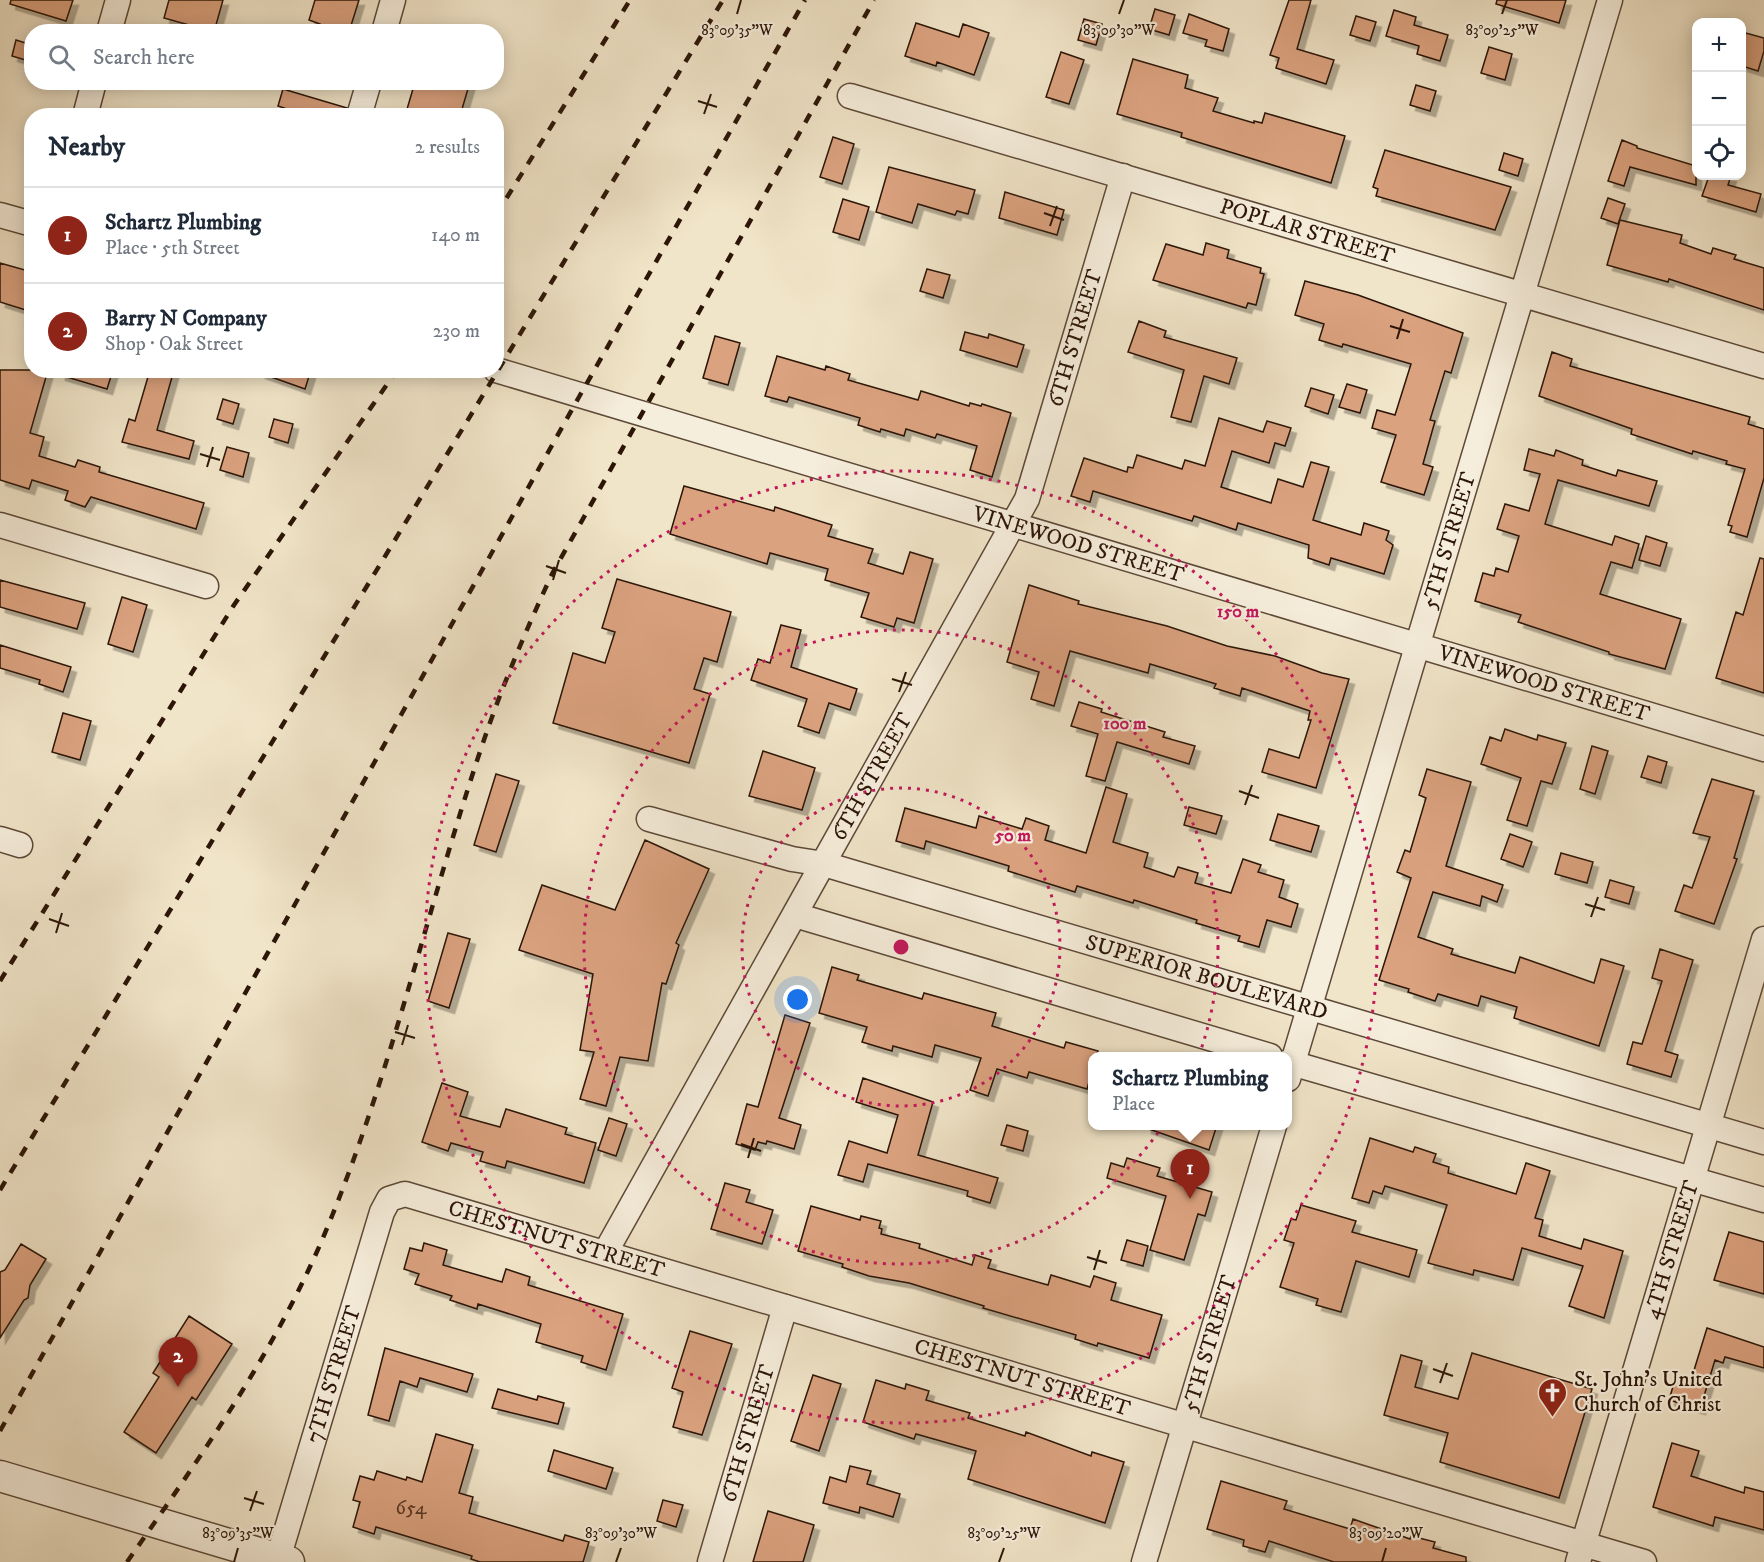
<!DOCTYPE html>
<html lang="en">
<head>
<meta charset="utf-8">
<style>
  :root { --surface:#fff; --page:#f2f2f3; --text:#1f2937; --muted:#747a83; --line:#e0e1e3; --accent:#8f2418 }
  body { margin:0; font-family:"IM FELL DW Pica",serif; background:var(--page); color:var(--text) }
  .controls { position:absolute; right:18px; top:18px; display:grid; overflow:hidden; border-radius:12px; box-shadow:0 3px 15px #0003 }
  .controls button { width:54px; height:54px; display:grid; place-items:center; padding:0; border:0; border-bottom:2px solid var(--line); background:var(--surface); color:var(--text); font:30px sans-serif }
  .you { position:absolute; left:798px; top:1000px; width:21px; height:21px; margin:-15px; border:4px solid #fff; border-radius:50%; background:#1a73e8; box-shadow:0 0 0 9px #1a73e833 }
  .badge { display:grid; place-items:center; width:39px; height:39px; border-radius:50%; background:var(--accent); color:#fff; font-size:20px; font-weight:700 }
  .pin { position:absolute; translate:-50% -50px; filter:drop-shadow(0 2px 3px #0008) }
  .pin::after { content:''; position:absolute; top:32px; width:21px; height:18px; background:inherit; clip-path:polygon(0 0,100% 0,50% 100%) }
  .popup { position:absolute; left:1088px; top:1052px; width:204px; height:78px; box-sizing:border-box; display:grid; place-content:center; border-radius:12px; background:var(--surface); filter:drop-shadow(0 2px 4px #0005); font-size:20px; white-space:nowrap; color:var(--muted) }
  .popup b { font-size:22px; color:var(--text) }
  .popup::after { content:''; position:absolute; left:50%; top:100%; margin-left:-12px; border:12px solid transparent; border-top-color:var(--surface) }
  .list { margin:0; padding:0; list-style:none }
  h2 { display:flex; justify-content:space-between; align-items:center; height:78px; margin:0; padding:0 24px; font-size:26px }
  h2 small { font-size:20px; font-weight:400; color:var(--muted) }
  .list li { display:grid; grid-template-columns:39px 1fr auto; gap:18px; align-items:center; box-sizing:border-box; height:96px; padding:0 24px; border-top:2px solid var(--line) }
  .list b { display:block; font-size:22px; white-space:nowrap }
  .list p { margin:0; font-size:20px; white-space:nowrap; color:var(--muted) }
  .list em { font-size:20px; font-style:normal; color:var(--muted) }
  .icon { flex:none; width:33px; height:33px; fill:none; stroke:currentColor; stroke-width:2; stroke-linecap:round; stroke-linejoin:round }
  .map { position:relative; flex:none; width:1764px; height:1562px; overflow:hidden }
  .search { position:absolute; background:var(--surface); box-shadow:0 3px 15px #0003; left:24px; top:24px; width:480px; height:66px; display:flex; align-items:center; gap:15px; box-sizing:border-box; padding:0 21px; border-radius:24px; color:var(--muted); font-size:22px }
  .panel { position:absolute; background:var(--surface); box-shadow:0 3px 15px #0003; left:24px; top:108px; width:480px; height:270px; border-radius:24px }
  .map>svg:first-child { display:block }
  .building { fill:#dba27f; stroke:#2c1507; stroke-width:1.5; filter:url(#shadow) }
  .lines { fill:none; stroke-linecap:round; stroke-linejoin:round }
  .minor-casing { stroke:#5d4938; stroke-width:27 }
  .tertiary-casing { stroke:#5d4938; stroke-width:33 }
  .minor { stroke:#f6eedc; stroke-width:24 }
  .tertiary { stroke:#f6eedc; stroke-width:30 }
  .rail { stroke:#2c1507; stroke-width:4.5; stroke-dasharray:10 10; stroke-linecap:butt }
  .ticks { fill:none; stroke:#2c1507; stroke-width:2 }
  .ring { fill:none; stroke:#c2185b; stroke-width:3; stroke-dasharray:3 6 }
  .labels { text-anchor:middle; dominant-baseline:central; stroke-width:4.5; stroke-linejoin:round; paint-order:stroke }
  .number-label { font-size:20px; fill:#583825 }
  .street-label { font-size:22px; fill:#2c1507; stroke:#f6eedc }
  .poi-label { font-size:22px; fill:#2c1507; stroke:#f6eedc; text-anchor:start }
  .ticks-label { font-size:15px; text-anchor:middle; fill:#2c1507; stroke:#f6eedc; stroke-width:4.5; stroke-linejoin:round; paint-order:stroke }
  .centre { fill:#c2185b; stroke:#f6eedc; stroke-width:3 }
  .ring-label { font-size:18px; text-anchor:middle; font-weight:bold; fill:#c2185b; stroke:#f6eedc; stroke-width:4.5; stroke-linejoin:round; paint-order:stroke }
</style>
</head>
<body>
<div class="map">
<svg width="1764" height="1562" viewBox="0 0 1764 1562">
  <defs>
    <filter id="shadow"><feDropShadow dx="5.5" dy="5.5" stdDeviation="0" flood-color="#0004"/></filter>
  </defs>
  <rect width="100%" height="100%" fill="#f1e5c9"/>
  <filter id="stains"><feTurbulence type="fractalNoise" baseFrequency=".00333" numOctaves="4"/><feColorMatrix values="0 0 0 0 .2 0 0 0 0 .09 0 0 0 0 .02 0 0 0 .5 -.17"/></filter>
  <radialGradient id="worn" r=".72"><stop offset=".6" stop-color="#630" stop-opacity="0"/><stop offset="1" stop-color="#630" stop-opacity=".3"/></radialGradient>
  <path class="building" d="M11,0H73L66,21L10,4Z
    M169,0H223L214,32L164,18Z
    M315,0H359L349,32H317L320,24L309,20Z
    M1289,0H1311L1297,49L1334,60L1326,84L1276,68L1279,58L1270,55Z
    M1497,0H1566L1559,23L1496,4Z
    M1155,9L1175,15L1169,35L1149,29Z
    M1394,10L1416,17L1414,25L1448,35L1440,61L1417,54L1419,46L1386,36Z
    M1189,14L1229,29L1223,51L1205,46L1207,40L1183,33Z
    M1356,16L1376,22L1370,41L1350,35Z
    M1084,19L1102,24L1096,45L1078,40Z
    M916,23L959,37L963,24L989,33L974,75L937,62L936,66L905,56Z
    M1742,32L1764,38V51L1758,71L1742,66Z
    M16,40L32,45V62L12,56Z
    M1489,47L1512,54L1505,80L1481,73Z
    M1061,52L1084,60L1069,104L1046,97Z
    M1133,59L1188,75L1185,88L1218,98L1213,111L1254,123V121L1262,123L1265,113L1345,136L1331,183L1181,137L1182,133L1117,114Z
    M415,82H470L460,116H405Z
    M1416,85L1436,91L1430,111L1410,105Z
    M283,89L347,108L345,116H288L290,110L278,106Z
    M833,137L854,144L842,184L820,177Z
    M1622,140L1637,146V148L1696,166V185L1630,167L1624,186L1608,181Z
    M1385,150L1511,187L1495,230L1376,196L1378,189L1373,187Z
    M1504,153L1523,159L1518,176L1499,170Z
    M889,167L975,190L968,214L957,211L955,215L918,204L912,223L876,212Z
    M1709,176H1731L1728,185L1761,194L1756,212L1702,196Z
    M1005,192L1064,210L1057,235L999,218Z
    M1608,198L1625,204L1618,224L1601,218Z
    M843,199L869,207L859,240L833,232Z
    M1620,220L1682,235L1680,243L1711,254L1713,248L1736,255L1734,259L1764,268V310L1669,279L1668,282L1607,265Z
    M1206,243L1229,250L1227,258L1261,268L1260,273L1264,274L1256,305L1248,303L1246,308L1153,280L1166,244L1203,255Z
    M0,263L32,272V312L0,302Z
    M927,269L950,275L943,298L920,291Z
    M1305,281L1358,295L1463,333L1451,373L1445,371L1430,420L1435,421L1423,464L1433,467L1424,495L1381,482L1396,435L1372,428L1377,410L1395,415L1411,364L1343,344L1342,347L1319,340L1324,324L1295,315Z
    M1139,321L1166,331L1164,337L1237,358L1229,384L1204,376L1191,422L1171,417L1184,370L1128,352Z
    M965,332L988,338L989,334L1024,345L1017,367L960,350Z
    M715,336L740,343L728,385L703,378Z
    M1552,352L1572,359L1570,366L1750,417L1748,424L1764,429V478L1747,537L1730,532L1732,526L1728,525L1745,469L1726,464L1727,461L1693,451L1692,454L1631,434L1632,429L1539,396Z
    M777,356L825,370L826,366L850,374L848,380L918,400L921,391L969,406L970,403L981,406L982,404L1011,413L992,477L970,470L977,446L937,434L935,438L906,429L904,436L881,429L880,432L858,425L860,418L789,397L787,402L765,396Z
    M0,370H48L30,433L44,437L39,456L75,467L78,460L100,467L99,472L204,503L196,529L91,497L85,507L65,500L68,491L32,480L29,489L0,480Z
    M60,370H113L107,389L60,375Z
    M150,370H174L157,430L194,441L189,459L122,442L129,419L135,421Z
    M261,370H311L305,389L260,373Z
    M1347,384L1367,390L1360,413L1339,407Z
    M1311,388L1334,395L1328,414L1305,406Z
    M223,399L239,404L233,424L217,419Z
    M1219,418L1263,432L1267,421L1291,428L1285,446L1275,443L1269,463L1232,451L1221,487L1271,503L1278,479L1303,487L1311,462L1329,467L1313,520L1361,535L1364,523L1389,531L1386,540L1393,545L1384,574L1331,558L1329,565L1308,558L1309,545L1238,523L1236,530L1194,516L1192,521L1093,491L1090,502L1071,496L1084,458L1127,472L1128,467L1133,468L1137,455L1182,469L1185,460L1205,466Z
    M274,419L293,424L288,443L269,437Z
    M227,447L249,453L243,477L220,470Z
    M1529,449L1554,456L1556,450L1583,460L1582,465L1616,476L1618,470L1657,481L1649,506L1558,480L1545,524L1612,545L1615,536L1639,544L1632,568L1611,562L1600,594L1681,619L1665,669L1609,654V652L1518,622L1521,615L1475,601L1483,573L1494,576L1496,568L1508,572L1519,536L1497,529L1505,504L1529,511L1540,474L1524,470Z
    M684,486L774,511L775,507L832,525L828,536L873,549L868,563L903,574L910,552L933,559L914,623L897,618L894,627L861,617L869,593L825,580L828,569L770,553L767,564L670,534Z
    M1646,536L1667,543L1660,566L1639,560Z
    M1760,558L1764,559V693L1716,678L1736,612L1743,615Z
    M617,579L731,612L717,662L704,658L694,689L710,694L689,763L553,723L573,653L605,663L615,632L602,628Z
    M0,580L85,603L77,629L0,607Z
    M1029,585L1079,601L1078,604L1167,626L1227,646L1275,656L1322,673L1349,679L1316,788L1262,772L1269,749L1299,758L1311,720H1308L1310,711L1242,688L1240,696L1214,688L1216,684L1150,664L1148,673L1070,651L1054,706L1031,699L1039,672L1007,662Z
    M122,597L147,605L133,652L108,644Z
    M781,625L801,630L791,667L857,689L850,710L829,703L819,733L798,726L807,699L751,680L758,659L770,663Z
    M0,645L71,667L63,692L39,684L40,680L0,668Z
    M1079,702L1102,709L1101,712L1165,732L1163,737L1195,746L1189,764L1117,742L1105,781L1086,776L1098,734L1071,726Z
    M63,713L91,721L80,760L52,752Z
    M1505,729L1537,740L1538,735L1566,743L1552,784L1541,781L1527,826L1507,820L1521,778L1481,764L1490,737L1501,741Z
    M1592,746L1608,751L1595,794L1580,789Z
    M763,751L815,768L802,810L749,796Z
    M1648,756L1667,762L1661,783L1641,777Z
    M1427,769L1471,782L1446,866L1503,885L1497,902L1482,896L1480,906L1433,892L1418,937L1453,949L1451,954L1515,973L1520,957L1594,983L1601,959L1624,966L1599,1046L1514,1018L1517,1007L1497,1001L1481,996L1478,1006L1438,994L1435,1001L1408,992L1409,989L1379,980L1411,878L1397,872L1405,850L1410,852L1426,798L1419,795Z
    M496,774L519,781L496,852L474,845Z
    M1712,779L1754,791L1734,858L1737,859L1714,924L1675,911L1684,885L1692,888L1710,837L1693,833Z
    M1106,787L1127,794L1113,842L1148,853L1144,867L1174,877L1178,867L1198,873L1195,883L1231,893L1243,859L1261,865L1258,872L1284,880L1279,897L1298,904L1291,927L1267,920L1259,947L1238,941L1240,936L1196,923L1197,920L1134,900L1133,903L1077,886L1075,892L1008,871L1009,866L926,841L924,849L896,841L905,808L976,828L979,816L1022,829L1026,818L1049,826L1045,840L1086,853Z
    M1189,807L1222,816L1216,834L1184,825Z
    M1278,814L1319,826L1311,852L1270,840Z
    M1510,834L1532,842L1523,867L1501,859Z
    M645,840L709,869L676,943L679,945L666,984L662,983L648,1061L620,1057L606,1106L580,1099L594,1052L580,1050L593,974L519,950L542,885L615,910Z
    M1561,853L1593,862L1587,883L1555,874Z
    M1610,880L1634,887L1629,904L1605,897Z
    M448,933L470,939L449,1008L428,1001Z
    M1660,949L1693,960L1665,1051L1678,1055L1671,1077L1627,1064L1633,1042L1642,1044L1662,981L1652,978Z
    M832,967L859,975L857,980L922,999L924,993L996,1013L992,1026L1064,1048L1066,1042L1098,1051L1096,1056H1092V1071L1087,1089L1029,1072L1027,1078L997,1069L988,1096L970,1090L981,1058L935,1045L932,1057L893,1046L892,1051L862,1042L867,1027L819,1013Z
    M785,1015L810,1023L779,1118L801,1125L794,1149L767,1141L766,1144L758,1142L755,1150L736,1144L747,1104L758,1107Z
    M863,1078L933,1102L918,1155L998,1178L990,1203L967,1196L968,1191L868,1164L863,1182L838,1175L849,1141L887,1153L898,1115L856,1102Z
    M442,1083L468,1092L460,1116L500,1127L506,1109L567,1128L565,1134L596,1143L584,1183L507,1161L505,1168L480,1161L483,1152L451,1143L448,1151L422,1142Z
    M609,1118L627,1124L616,1156L598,1150Z
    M1007,1125L1028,1131L1023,1151L1001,1145Z
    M1146,1125H1217L1209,1150L1146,1128Z
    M1370,1138L1413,1152L1415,1147L1436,1154L1433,1162L1449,1167L1448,1173L1516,1194L1526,1163L1550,1171L1535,1218L1543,1220L1539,1236L1581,1249L1584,1239L1623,1251L1604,1318L1569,1306L1583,1266L1522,1248L1513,1280L1474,1270L1473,1275L1428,1263L1447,1205L1385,1186L1382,1194L1373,1191L1369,1203L1352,1198Z
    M1127,1158L1160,1168L1157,1176L1212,1192L1205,1216L1198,1214L1184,1260L1150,1250L1166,1196L1107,1178L1111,1163L1124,1167Z
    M725,1183L750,1190L746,1202L773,1210L762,1244L711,1229Z
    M1301,1205L1356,1221L1352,1232L1417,1250L1409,1277L1356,1261L1341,1312L1316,1305L1318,1299L1280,1287L1294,1243L1284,1240L1291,1219L1296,1220Z
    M811,1206L860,1220L861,1216L881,1221L879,1228L882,1229L881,1234L920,1244L919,1248L972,1265L975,1255L991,1260L988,1268L1048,1285L1051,1275L1090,1287L1094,1276L1116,1283L1111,1300L1162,1315L1149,1358L1098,1343L1097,1346L1075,1339L1076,1335L983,1308L984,1306L909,1283L869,1276L842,1267L843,1264L798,1251Z
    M1729,1232L1764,1242V1294L1714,1280Z
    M1127,1240L1148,1246L1143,1266L1121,1260Z
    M424,1243L447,1250L443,1265L502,1282L506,1269L530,1277L528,1285L623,1314L606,1370L581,1362L583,1356L536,1342L541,1324L478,1304L477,1309L450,1300L452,1296L415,1284L419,1274L404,1269L410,1248L422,1251Z
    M21,1244L46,1259L30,1285L28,1298L24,1300L0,1338V1272L5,1270Z
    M189,1316L232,1344L196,1400L192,1397L156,1453L124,1432L159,1377L153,1373Z
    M1707,1328L1764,1347V1368L1725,1357L1723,1363L1715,1360L1700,1409L1669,1400L1676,1376L1691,1380Z
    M690,1331L732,1344L702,1435L673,1427L683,1392L672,1388Z
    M385,1348L473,1374L467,1392L420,1378L417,1387L400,1381L389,1421L368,1415Z
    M1472,1353L1592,1389L1559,1498L1440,1462L1448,1433L1384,1415L1401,1355L1422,1361L1415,1387L1458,1399Z
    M813,1375L841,1384L819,1451L791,1441Z
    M876,1380L905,1389L906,1384L929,1391L926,1400L970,1413L968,1418L1025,1436L1026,1432L1091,1456L1092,1452L1124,1462L1105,1523L968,1479L976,1451L916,1434L914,1439L863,1422Z
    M498,1389L537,1400L538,1396L564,1403L558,1424L492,1408Z
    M436,1434L473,1445L459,1493L473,1497L469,1513L563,1541L565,1535L589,1542L583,1562H480L471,1559L472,1556L376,1527L374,1534L353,1527L360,1502L353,1500L360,1476L374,1480L377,1471L406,1480L407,1477L422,1482Z
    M1672,1443L1699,1451L1691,1476L1744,1493L1745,1487L1764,1492V1530L1715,1517L1713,1526L1653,1507Z
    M554,1450L613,1468L606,1489L548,1471Z
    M850,1466L871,1471L867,1484L900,1494L893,1517L860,1507L859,1513L823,1503L830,1477L846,1482Z
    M1221,1481L1287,1501L1284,1509L1350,1529L1353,1519L1410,1539L1411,1536L1435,1542L1433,1548L1466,1557V1562H1334L1269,1541L1265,1552L1243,1546L1244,1540L1207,1529Z
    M663,1500L683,1505L676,1527L657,1521Z
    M768,1511L814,1525L803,1562H753Z"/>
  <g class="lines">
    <defs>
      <g id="minor">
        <path d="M109,32L118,0"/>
        <path d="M384,32L393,0"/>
        <path id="s1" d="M850,96L1764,366"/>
        <path d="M85,116L94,82"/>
        <path d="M359,116L369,82"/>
        <path d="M0,215L32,224"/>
        <path id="s2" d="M496,370L1764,749"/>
        <path d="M0,525L206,586"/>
        <path id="s3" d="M649,819L792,859L824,864L1764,1142"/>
        <path d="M0,839L20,845"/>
        <path d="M795,915L1270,1056"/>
        <path d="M1288,1062L1764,1200"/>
        <path id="s4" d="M1288,1079L1610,0"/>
        <path id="s5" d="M605,1253L1027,499L1123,176"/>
        <path id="s6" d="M277,1562L382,1212L389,1199L405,1194L1644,1562"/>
        <path id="s7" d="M710,1562L785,1307"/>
        <path id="s8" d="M1144,1562L1274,1126"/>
        <path id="s9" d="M1578,1562L1764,939"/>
      </g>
      <path id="tertiary" d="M0,1476L289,1562"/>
    </defs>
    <use href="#minor" class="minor-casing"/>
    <use href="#tertiary" class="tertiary-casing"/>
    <use href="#minor" class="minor"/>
    <use href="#tertiary" class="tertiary"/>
    <path class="rail" d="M496,215L630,0
      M0,981L234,605L397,370
      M0,1190L723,0
      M0,1431L579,397L805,0
      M127,1562C204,1452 282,1342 332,1216C395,1060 431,894 486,734C505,679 528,626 552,574L874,0"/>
  </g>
  <path class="ticks" d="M737,14L741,0M1119,14L1124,0M1502,14L1507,0M698,101L717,107M704,114L711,94M1044,213L1064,220M1050,226L1057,206M1390,326L1410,332M1397,339L1403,319M200,454L220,460M207,467L213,447M546,566L566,573M553,580L559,560M892,679L912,685M899,692L906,672M1239,791L1259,798M1245,805L1252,785M1585,904L1605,910M1591,917L1598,897M49,919L69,926M56,933L62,913M395,1032L415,1038M402,1045L408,1025M741,1144L761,1151M748,1158L754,1138M1087,1257L1107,1263M1094,1270L1100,1250M1433,1369L1453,1376M1440,1383L1447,1363M244,1498L264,1504M250,1511L257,1491M234,1562L238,1548M616,1562L621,1548M999,1562L1004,1548M1382,1562L1386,1548"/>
  <g class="ring">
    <circle cx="901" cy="947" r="159"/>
    <circle cx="901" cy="947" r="317"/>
    <circle cx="901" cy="947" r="476"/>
  </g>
  <defs>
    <symbol id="church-pin" viewBox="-11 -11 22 30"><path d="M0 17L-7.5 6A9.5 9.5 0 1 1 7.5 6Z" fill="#8f2418" stroke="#f6eedc"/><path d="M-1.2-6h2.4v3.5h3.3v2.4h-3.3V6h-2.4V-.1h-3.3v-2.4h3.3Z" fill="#fff"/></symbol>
  </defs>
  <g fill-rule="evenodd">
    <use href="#church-pin" x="1536" y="1376" width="33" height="45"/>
  </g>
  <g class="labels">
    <g class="number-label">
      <text x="411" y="1508">654</text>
    </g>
    <g class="street-label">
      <text stroke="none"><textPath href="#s1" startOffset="477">POPLAR STREET</textPath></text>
      <text stroke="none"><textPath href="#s5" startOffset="1032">6TH STREET</textPath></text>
      <text stroke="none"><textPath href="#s4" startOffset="562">5TH STREET</textPath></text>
      <text stroke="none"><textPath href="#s2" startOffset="608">VINEWOOD STREET</textPath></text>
      <text stroke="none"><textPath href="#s2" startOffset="1094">VINEWOOD STREET</textPath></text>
      <text stroke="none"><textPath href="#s5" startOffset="546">6TH STREET</textPath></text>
      <text stroke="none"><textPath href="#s3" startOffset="580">SUPERIOR BOULEVARD</textPath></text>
      <text stroke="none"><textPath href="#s6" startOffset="555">CHESTNUT STREET</textPath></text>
      <text stroke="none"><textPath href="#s9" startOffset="326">4TH STREET</textPath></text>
      <text stroke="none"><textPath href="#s8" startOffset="228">5TH STREET</textPath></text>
      <text stroke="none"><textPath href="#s6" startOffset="196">7TH STREET</textPath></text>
      <text stroke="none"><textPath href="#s6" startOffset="1041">CHESTNUT STREET</textPath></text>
      <text stroke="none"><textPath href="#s7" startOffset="134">6TH STREET</textPath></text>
    </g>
    <g class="poi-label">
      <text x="1574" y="1379">St. John's United<tspan x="1574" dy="25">Church of Christ</tspan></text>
    </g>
  </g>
  <g class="ticks-label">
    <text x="737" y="35">83°09'35"W</text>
    <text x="1119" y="35">83°09'30"W</text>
    <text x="1502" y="35">83°09'25"W</text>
    <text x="238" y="1538">83°09'35"W</text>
    <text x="621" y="1538">83°09'30"W</text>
    <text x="1004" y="1538">83°09'25"W</text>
    <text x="1386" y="1538">83°09'20"W</text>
  </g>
  <circle cx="901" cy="947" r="9" class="centre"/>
  <g class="ring-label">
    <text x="1238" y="617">150 m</text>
    <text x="1125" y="729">100 m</text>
    <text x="1013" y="841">50 m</text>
  </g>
  <rect width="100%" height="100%" filter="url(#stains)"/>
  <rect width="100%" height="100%" fill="url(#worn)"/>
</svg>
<div class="controls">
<button>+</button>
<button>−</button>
<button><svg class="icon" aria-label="locate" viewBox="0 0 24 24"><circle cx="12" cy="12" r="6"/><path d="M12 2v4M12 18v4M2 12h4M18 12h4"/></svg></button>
</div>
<div class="you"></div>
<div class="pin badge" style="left:1190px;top:1199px">1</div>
<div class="popup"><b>Schartz Plumbing</b>Place</div>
<div class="pin badge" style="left:178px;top:1387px">2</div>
<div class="search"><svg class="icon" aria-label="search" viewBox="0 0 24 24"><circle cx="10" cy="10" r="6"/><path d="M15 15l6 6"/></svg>Search here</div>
<section class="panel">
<h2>Nearby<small>2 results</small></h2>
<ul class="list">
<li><span class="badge">1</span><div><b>Schartz Plumbing</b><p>Place · 5th Street</p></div><em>140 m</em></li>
<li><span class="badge">2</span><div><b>Barry N Company</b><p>Shop · Oak Street</p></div><em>230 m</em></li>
</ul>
</section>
</div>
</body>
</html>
